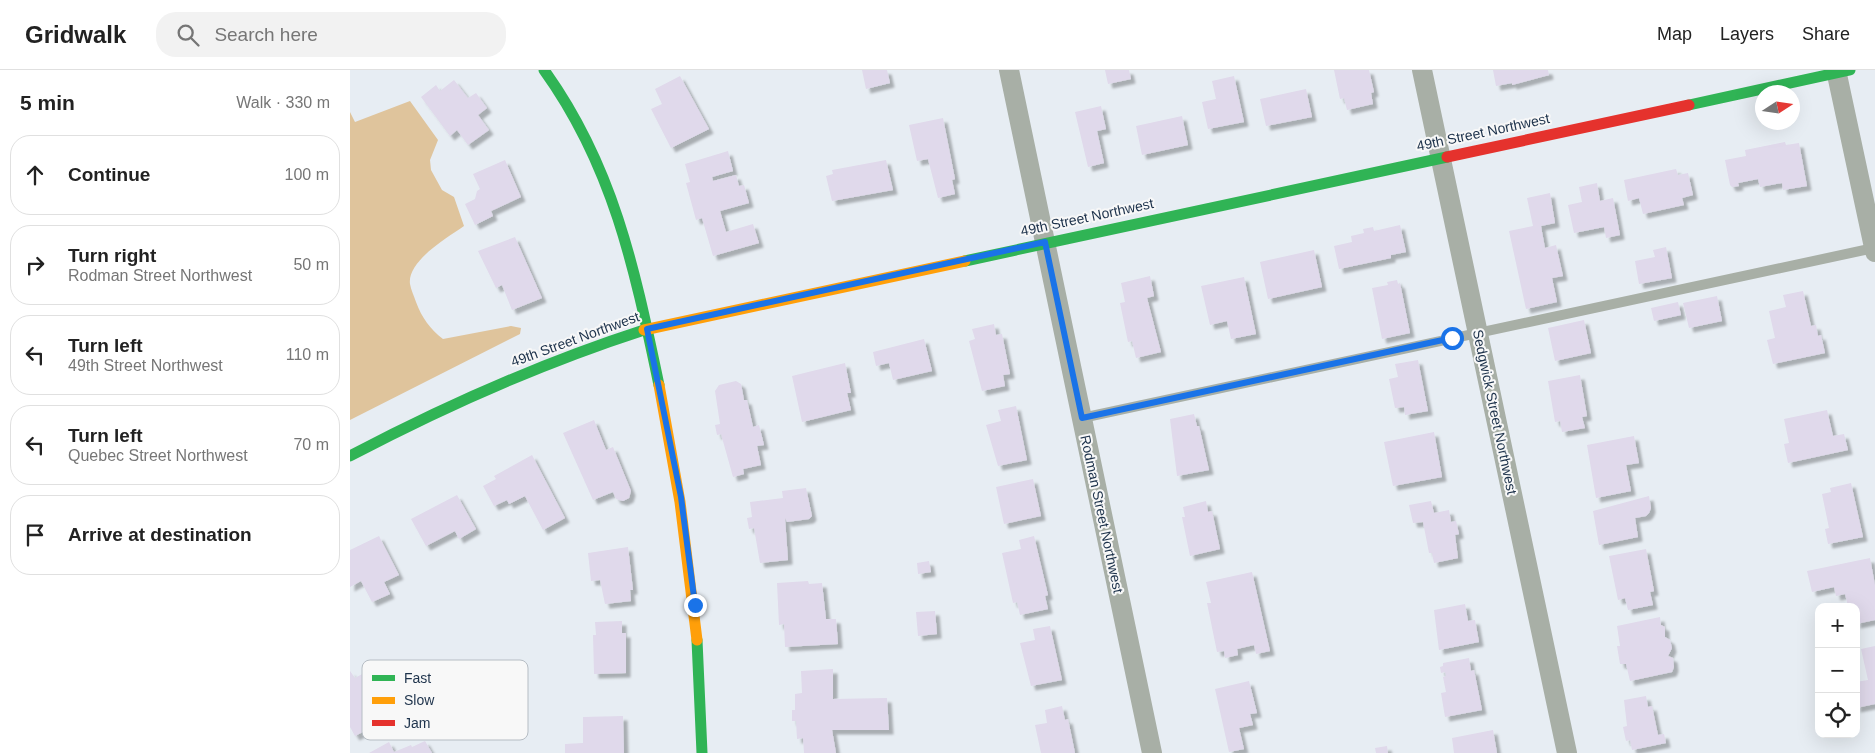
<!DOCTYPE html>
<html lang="en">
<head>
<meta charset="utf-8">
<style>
  :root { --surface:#fff; --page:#f2f2f2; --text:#222; --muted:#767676; --line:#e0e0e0 }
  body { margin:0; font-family:Helvetica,sans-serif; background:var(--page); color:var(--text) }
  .controls { position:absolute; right:15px; bottom:15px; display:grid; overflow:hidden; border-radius:10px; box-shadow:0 5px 20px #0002 }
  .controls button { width:45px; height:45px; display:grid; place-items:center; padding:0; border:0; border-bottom:1px solid var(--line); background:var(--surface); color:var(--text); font:25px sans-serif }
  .compass { position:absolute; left:1405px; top:15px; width:45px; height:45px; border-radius:50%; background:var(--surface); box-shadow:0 5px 20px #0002; rotate:78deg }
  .stop { position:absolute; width:15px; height:15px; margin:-11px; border:4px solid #1a73e8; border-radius:50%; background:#fff }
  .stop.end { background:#1a73e8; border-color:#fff; box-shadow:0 1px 5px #0008 }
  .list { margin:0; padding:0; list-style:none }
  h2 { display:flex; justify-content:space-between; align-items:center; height:65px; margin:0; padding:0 20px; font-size:21px }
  h2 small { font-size:16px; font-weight:400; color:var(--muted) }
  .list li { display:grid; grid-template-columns:32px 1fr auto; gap:15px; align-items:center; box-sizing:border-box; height:80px; margin:0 10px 10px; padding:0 10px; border:1px solid var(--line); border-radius:20px }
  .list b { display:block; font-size:19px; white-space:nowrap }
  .list p { margin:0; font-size:16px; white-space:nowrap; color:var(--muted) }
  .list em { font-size:16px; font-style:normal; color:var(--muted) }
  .icon { flex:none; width:28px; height:28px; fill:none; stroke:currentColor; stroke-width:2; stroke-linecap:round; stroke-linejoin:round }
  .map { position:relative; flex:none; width:1525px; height:683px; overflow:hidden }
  header { display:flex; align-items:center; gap:30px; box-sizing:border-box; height:70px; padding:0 25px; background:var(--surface); border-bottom:1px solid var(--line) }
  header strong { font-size:24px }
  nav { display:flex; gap:28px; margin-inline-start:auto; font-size:18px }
  .search { width:350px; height:45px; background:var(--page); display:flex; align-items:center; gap:12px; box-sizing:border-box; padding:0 18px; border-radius:20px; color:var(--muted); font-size:19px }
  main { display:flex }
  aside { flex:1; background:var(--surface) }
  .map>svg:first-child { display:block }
  .forest { fill:#dfc49c }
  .building { fill:#e0d9eb; filter:url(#shadow) }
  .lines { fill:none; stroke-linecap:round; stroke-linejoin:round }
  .lane { stroke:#a8afa6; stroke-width:10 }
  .street { stroke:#a8afa6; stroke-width:20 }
  .fast { stroke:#30b455; stroke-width:11 }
  .slow { stroke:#ff9f0a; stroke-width:11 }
  .jam { stroke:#e5322d; stroke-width:11 }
  .route { stroke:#1a73e8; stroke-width:6 }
  .labels { text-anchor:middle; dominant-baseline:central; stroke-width:4; stroke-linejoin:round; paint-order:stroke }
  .street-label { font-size:14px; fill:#1d324b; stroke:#f8f8f8 }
  .key { fill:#f8f8f8; stroke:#b6bdc4; stroke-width:1 }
  .key-label { font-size:14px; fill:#1d324b }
</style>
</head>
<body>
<header>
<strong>Gridwalk</strong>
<div class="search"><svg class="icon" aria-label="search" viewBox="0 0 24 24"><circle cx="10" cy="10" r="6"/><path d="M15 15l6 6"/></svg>Search here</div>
<nav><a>Map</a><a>Layers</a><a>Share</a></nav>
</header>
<main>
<aside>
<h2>5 min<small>Walk · 330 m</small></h2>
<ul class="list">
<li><svg class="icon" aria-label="ahead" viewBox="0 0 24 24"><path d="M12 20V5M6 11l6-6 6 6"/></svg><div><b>Continue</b></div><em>100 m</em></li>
<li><svg class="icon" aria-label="right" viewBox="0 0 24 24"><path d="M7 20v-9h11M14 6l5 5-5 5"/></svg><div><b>Turn right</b><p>Rodman Street Northwest</p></div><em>50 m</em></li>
<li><svg class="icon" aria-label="left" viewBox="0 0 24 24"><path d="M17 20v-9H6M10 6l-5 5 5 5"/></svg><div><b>Turn left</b><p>49th Street Northwest</p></div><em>110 m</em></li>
<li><svg class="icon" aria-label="left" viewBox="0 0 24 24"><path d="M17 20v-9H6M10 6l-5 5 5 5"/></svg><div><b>Turn left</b><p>Quebec Street Northwest</p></div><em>70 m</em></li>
<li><svg class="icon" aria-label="arrive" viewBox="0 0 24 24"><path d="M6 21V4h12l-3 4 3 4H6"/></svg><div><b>Arrive at destination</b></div></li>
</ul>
</aside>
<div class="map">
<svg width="1525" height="683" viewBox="0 0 1525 683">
  <defs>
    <filter id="shadow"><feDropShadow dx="4.5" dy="4.5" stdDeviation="1" flood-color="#0004"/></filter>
  </defs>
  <rect width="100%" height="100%" fill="#e7edf3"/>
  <path class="forest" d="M60,31L88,70L80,90L81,100L92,120L104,127L114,156C98,167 57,191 60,214C61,220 64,226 66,232C72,248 80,259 93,269L161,256L171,258L170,264L0,350V42L5,52Z"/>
  <path class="building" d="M512,0H537L540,13L516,19Z
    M755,0H779L781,9L758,14Z
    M984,0H1019L1024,22L1021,23L1023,34L997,40L994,28L990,29Z
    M1143,0H1198L1199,5L1162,15V13L1146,16Z
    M330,6L359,59L321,78L301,39L312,34L305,19Z
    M884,6L894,52L858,59L852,32L866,29L862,11Z
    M104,10L118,28L126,23L137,38L128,45L139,60L118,75L107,60L100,66L71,27L86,15L90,21Z
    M956,19L962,47L916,56L910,29Z
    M751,36L756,59L747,61L754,93L738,97L725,42Z
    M832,46L838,75L792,85L786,56Z
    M593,48L605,109L602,110L605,124L588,128L578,89L567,91L559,55Z
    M1435,72L1436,75L1449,73L1457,116L1433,120L1432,113L1410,117L1408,109L1388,113L1389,116L1382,117L1380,115L1375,90L1396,86L1395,80Z
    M378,81L383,101L362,107L363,111L386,105L389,116L394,115L399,133L370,141L376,162L403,154L409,173L363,186L352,148L346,150L336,113L340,112L335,94Z
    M155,90L171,127L141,141L143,146L125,155L115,134L125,129L127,121L130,119L123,104Z
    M536,90L543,120L482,131L476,106L483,104L482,100Z
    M1326,99L1328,105L1338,103L1343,125L1332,128L1334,135L1293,144L1289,128L1278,131L1274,110Z
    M1247,113L1250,131L1263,128L1270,165L1256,168L1254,157L1224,163L1218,135L1232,132L1229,117Z
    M1200,123L1205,153L1191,156L1192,162L1195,178L1206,175L1213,206L1202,208L1207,232L1176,239L1159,161L1183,156L1177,128Z
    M1050,155L1056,182L1041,185V188L989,199L984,176L1002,172L1001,166L1014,163L1013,159L1023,157L1024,161Z
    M165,167L192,228L162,240L152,215L146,218L128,181Z
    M1316,177L1322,208L1289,214L1285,191L1305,187L1303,180Z
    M964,180L972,217L918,229L910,192Z
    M800,206L804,226L797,228L811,282L786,288L782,271L778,272L770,233L775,232L771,213Z
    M894,207L906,264L881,269L877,251L860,255L851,216Z
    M1047,210L1048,214L1050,213L1060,263L1032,269L1022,218L1038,215L1037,212Z
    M1453,221L1461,256L1466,255L1468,266L1471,265L1475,283L1423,294L1417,270L1425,268L1419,241L1436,237L1433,225Z
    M1367,226L1372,251L1339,258L1333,233Z
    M1328,232L1331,245L1304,251L1301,238Z
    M1234,250L1241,283L1205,291L1198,258Z
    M644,254L646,265L652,264L660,304L653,305L655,316L632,321L619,271L625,269L622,259Z
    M574,269L582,301L543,310L539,293L526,296L523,282Z
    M1068,290L1078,341L1055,345L1054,337L1045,338L1039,309L1048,307L1045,294Z
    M495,293L501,323H497L501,340L452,352L442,306Z
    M1230,305L1237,346L1232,347L1235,358L1212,362L1210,351L1205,352L1198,311Z
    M386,311L391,314L394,330H397L403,357L409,355L414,375L407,376L411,395L393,399L394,404L383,407L371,364L367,365L365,355L370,354L365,321L369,315Z
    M666,336L677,390L648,396L636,355L651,351L648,340Z
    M1477,340L1483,366L1494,364L1498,380L1438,393L1434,374L1439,373L1434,349Z
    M844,344L847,356H849L859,400L827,406L820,349Z
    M244,350L256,380L263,377L281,421L279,428L273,431L266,429L263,422L243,430L213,363Z
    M1084,362L1092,407L1043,416L1034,372Z
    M1284,366L1289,393L1276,395L1281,421L1246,428L1237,375Z
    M182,385L215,448L193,460L175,426L159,434L157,430L144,436L133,416L146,409L144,406Z
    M683,409L691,446L654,454L646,417Z
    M1501,413L1513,467L1478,474L1475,459L1479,458L1472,424L1481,422L1480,418Z
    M456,418L462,446L459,449L437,452L435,448L438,490L410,493L404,458L399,459L397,448L402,447L400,432L433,428L432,421Z
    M107,425L126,459L109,469L105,461L76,476L61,449Z
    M1299,426L1301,438L1299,443L1296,446L1285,448L1288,467L1249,475L1243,441Z
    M856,431L858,442L862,441L870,479L840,486L832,447H835L833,437Z
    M1081,431L1084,443L1099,440L1101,452L1106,451L1109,464L1105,465L1108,488L1084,493L1082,483H1079L1073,452L1063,453L1059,435Z
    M29,466L49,505L34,512L40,524L22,532L11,511L0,517V480Z
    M684,466L698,525L695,526L698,539L670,545L667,532L663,533L652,483L671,479L669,470Z
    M278,477L283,520H280L281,531L255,534L250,510L241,511L238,483Z
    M1296,479L1304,521L1300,522L1303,535L1278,540L1275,528L1268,530L1259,486Z
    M1520,488L1525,515V550L1506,554V537L1498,536L1495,524L1486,526L1484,517L1462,522L1457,501Z
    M579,491L581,502L568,504L567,493Z
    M902,502L920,581L906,584L904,575L887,579L888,585L875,588L874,581L867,582L857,533H861L856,512Z
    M458,511L459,514L472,513L476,549H486L488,574L435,577L434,554L429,555L427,513Z
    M1115,534L1118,551L1125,550L1129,572L1089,580L1084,540Z
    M585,541L587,564L568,566L566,542Z
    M1310,547L1311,555L1315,557V567L1320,570L1322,578L1318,586L1323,588L1324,597L1322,602L1280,611L1276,594H1270L1267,576H1270L1267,556Z
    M272,551V563H276V603L244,604L243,565H246L245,552Z
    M700,556L712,610L681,616L670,573L685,570L683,559Z
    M1525,576V634L1506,638V612L1518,610L1511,579Z
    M1119,588L1121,601L1124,600L1132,640L1095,647L1091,623L1096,622L1093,607L1096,606L1095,602L1091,603L1090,597L1093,596V593Z
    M23,598L28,607L32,605L39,618L34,621L38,629L20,638L28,654L5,666L0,657V601L5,608Z
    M483,599V629L537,628L539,660H482L486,683H454L453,668L447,669L446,651H442V640H445V624L452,623L451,601Z
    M899,611L907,643L900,644L903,655L889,658L894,679L879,682L865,619Z
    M1296,626L1298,637L1302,636L1308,665L1314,664L1316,673L1282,680L1280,670L1276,671L1273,657L1277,656L1274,630Z
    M712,636L715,650L718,649L725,683H691L685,655L697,653L695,640Z
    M273,646L274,683H215V674L233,673V647Z
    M1143,660L1147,683H1104L1102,668Z
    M75,671L82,683H19L39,672L44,682L61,675L62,677Z
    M1037,676L1038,683H1026L1025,678Z"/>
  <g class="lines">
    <path class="lane" d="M732,348L1524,178"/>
    <path class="street" d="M659,0L802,683
      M1072,0L1217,683
      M1486,0L1525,182"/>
    <path class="fast" d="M194,0C264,97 285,201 309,315
      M1339,35L1500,0
      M615,191L1097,87
      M0,386C95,336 192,293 294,260
      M347,570L352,683"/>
    <path class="slow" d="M294,260L615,191
      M309,315L330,432L347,570"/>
    <path class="jam" d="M1097,87L1339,35"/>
  </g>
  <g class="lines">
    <path class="route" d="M345,535L331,427L297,259L695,172L732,348L1102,268"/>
  </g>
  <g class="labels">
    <g class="street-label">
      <text transform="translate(1133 62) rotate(-12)">49th Street Northwest</text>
      <text transform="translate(737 147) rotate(-12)">49th Street Northwest</text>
      <text transform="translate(225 269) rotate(-20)">49th Street Northwest</text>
      <text transform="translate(1145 342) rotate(78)">Sedgwick Street Northwest</text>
      <text transform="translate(752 444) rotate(78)">Rodman Street Northwest</text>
    </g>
  </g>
  <rect x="12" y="590" width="166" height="80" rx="8" class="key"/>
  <rect x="22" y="605" width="23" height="6" fill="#30b455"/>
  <rect x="22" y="627" width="23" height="7" fill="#ff9f0a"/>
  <rect x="22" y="650" width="23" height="6" fill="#e5322d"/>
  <g class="key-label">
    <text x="54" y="613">Fast</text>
    <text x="54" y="635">Slow</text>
    <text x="54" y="658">Jam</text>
  </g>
</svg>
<div class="controls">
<button>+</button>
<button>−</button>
<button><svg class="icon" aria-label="locate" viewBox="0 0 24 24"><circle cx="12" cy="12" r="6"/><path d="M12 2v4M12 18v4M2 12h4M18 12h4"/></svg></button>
</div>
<svg class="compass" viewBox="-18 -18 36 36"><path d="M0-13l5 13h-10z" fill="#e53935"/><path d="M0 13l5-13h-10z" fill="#767676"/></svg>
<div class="stop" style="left:1102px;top:268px"></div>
<div class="stop end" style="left:345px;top:535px"></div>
</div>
</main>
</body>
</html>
